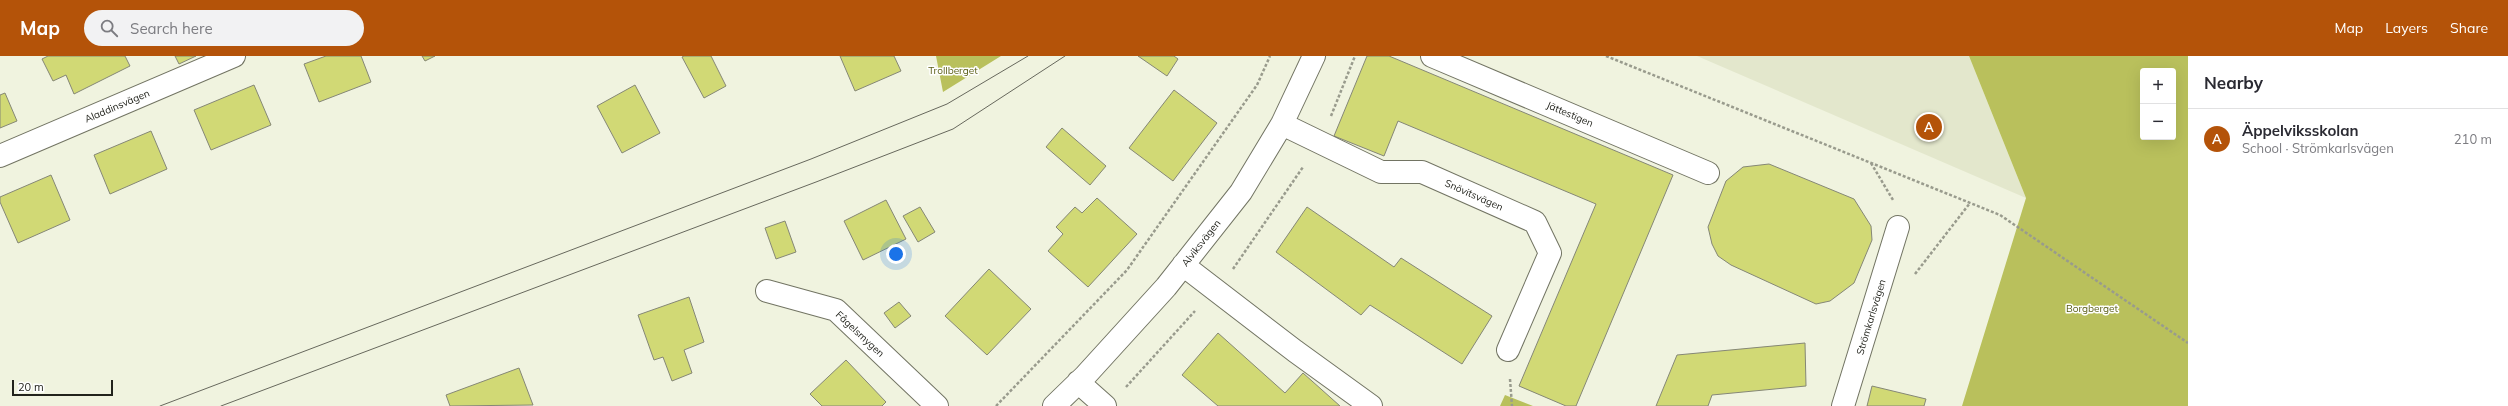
<!DOCTYPE html>
<html lang="en">
<head>
<meta charset="utf-8">
<style>
  :root { --surface:#fff; --page:#f2f2f3; --text:#2b2b33; --muted:#7c7c81; --line:#e1e1e2; --accent:#b45309 }
  body { margin:0; font-family:Mulish,sans-serif; background:var(--page); color:var(--text) }
  .controls { position:absolute; right:12px; top:12px; display:grid; overflow:hidden; border-radius:4px; box-shadow:0 4px 16px #0002 }
  .controls button { width:36px; height:36px; display:grid; place-items:center; padding:0; border:0; border-bottom:1px solid var(--line); background:var(--surface); color:var(--text); font:20px sans-serif }
  .scale { position:absolute; left:12px; bottom:10px; width:101px; box-sizing:border-box; padding-left:4px; border:2px solid #22231c; border-top:0; font-size:11px; line-height:14px; white-space:nowrap; color:#22231c; -webkit-text-stroke:3px #fff; paint-order:stroke }
  .you { position:absolute; left:896px; top:198px; width:14px; height:14px; margin:-10px; border:3px solid #fff; border-radius:50%; background:#1a73e8; box-shadow:0 0 0 6px #1a73e833 }
  .badge { display:grid; place-items:center; width:26px; height:26px; border-radius:50%; background:var(--accent); color:#fff; font-size:13px; font-weight:700 }
  .pin { position:absolute; translate:-50% -50%; border:2px solid #fff; box-shadow:0 1px 4px #0006 }
  .list { margin:0; padding:0; list-style:none }
  h2 { display:flex; justify-content:space-between; align-items:center; height:52px; margin:0; padding:0 16px; font-size:17px }
  h2 small { font-size:13px; font-weight:400; color:var(--muted) }
  .list li { display:grid; grid-template-columns:26px 1fr auto; gap:12px; align-items:center; box-sizing:border-box; height:60px; padding:0 16px; border-top:1px solid var(--line) }
  .list b { display:block; font-size:15px; white-space:nowrap }
  .list p { margin:0; font-size:13px; white-space:nowrap; color:var(--muted) }
  .list em { font-size:13px; font-style:normal; color:var(--muted) }
  .icon { flex:none; width:22px; height:22px; fill:none; stroke:currentColor; stroke-width:2; stroke-linecap:round; stroke-linejoin:round }
  .map { position:relative; flex:none; width:2188px; height:350px; overflow:hidden }
  header { display:flex; align-items:center; gap:24px; box-sizing:border-box; height:56px; padding:0 20px; background:var(--accent); color:#fff }
  header strong { font-size:19px }
  nav { display:flex; gap:22px; margin-inline-start:auto; font-size:14px }
  .search { width:280px; height:36px; background:var(--page); display:flex; align-items:center; gap:10px; box-sizing:border-box; padding:0 14px; border-radius:22px; color:var(--muted); font-size:15px }
  main { display:flex }
  aside { flex:1; background:var(--surface) }
  .map>svg:first-child { display:block }
  .built { fill:#e3e7cc }
  .forest { fill:#b9c05c; fill-rule:evenodd }
  .building { fill:#d1d975; stroke:#858776 }
  .lines { fill:none; stroke-linecap:round; stroke-linejoin:round }
  .minor-casing { stroke:#727463; stroke-width:24 }
  .path { stroke:#999b8d; stroke-width:2.5; stroke-dasharray:3 2; stroke-linecap:butt }
  .minor { stroke:#fff; stroke-width:22 }
  .tram { stroke:#67685d; stroke-width:1 }
  .labels { text-anchor:middle; dominant-baseline:central; stroke-width:3; stroke-linejoin:round; paint-order:stroke }
  .park-label { font-size:10px; fill:#595d13; stroke:#fff }
  .street-label { font-size:10px; fill:#22231c; stroke:#fff }
</style>
</head>
<body>
<header>
<strong>Map</strong>
<div class="search"><svg class="icon" aria-label="search" viewBox="0 0 24 24"><circle cx="10" cy="10" r="6"/><path d="M15 15l6 6"/></svg>Search here</div>
<nav><a>Map</a><a>Layers</a><a>Share</a></nav>
</header>
<main>
<div class="map">
<svg width="2188" height="350" viewBox="0 0 2188 350">
  <rect width="100%" height="100%" fill="#f0f3df"/>
  <path class="built" d="M1697,0H1969L2026,142Z"/>
  <path class="forest" d="M936,0H1001L943,36Z
    M1969,0H2188V350H1962L2026,142ZM2143,15H2173V81H2143Z
    M1505,339L1533,350H1500Z"/>
  <path class="building" d="M48,0H125L130,10L74,38L66,19L53,25L42,3Z
    M175,0H196L179,8Z
    M326,0H361L371,26L319,46L304,8Z
    M422,0H435L425,5Z
    M684,0H711L726,30L704,42L682,1Z
    M840,0H894L901,15L855,35Z
    M1138,0H1174L1178,3L1167,20Z
    M1367,0H1389L1673,119L1576,350H1566L1519,330L1596,148L1398,65L1384,100L1334,80Z
    M254,29L271,69L211,94L194,54Z
    M635,29L660,77L622,97L597,50Z
    M1174,34L1217,67L1173,125L1129,92Z
    M5,37L17,65L0,72V39Z
    M1062,72L1106,110L1090,129L1046,91Z
    M151,75L167,113L110,138L94,99Z
    M1769,108L1854,143L1871,170L1872,184L1854,227L1830,245L1816,248L1731,209L1718,200L1712,188L1708,171L1726,125L1743,111Z
    M51,119L70,164L18,187L0,146V141Z
    M1097,142L1137,178L1088,231L1048,195L1063,178L1056,171L1075,151L1082,157Z
    M886,144L906,183L863,204L844,165Z
    M920,151L935,176L918,186L903,160Z
    M1307,151L1394,211L1401,202L1492,260L1462,308L1370,249L1361,259L1276,196Z
    M785,165L796,196L776,203L765,172Z
    M989,213L1031,253L987,299L945,260Z
    M689,241L704,286L684,294L692,317L672,325L663,301L654,304L638,259Z
    M899,246L911,260L895,272L884,257Z
    M1218,277L1285,337L1303,317L1340,350H1218L1182,319Z
    M1805,287L1806,330L1712,339L1708,350H1656L1677,299Z
    M846,304L886,346L882,350H822L810,338Z
    M519,312L533,349L450,350L446,339Z
    M1872,330L1926,343L1924,350H1867Z"/>
  <g class="lines">
    <defs>
      <path id="minor" d="M1432,0L1708,117
        M1282,68L1381,116H1422L1535,166L1550,197L1508,294
        M0,100L234,0
        M1183,209L1295,295L1371,350
        M767,235L836,254L937,350
        M1078,326L1105,350
        M1054,350L1085,320L1166,231L1241,136L1282,68L1314,0
        M1843,350L1898,171"/>
    </defs>
    <use href="#minor" class="minor-casing"/>
    <path class="path" d="M1606,0L2000,159L2188,287
      M1331,60L1355,0
      M1871,107L1893,144
      M1233,213L1303,111
      M1915,218L1970,147
      M1510,323L1512,350
      M1126,331L1195,255
      M996,350L1127,214L1257,29L1270,0"/>
    <use href="#minor" class="minor"/>
    <path class="tram" d="M160,350L811,103L947,48L1028,0
      M221,350L816,126L953,73L1065,0"/>
  </g>
  <g class="labels">
    <g class="park-label">
      <text x="953" y="14">Trollberget</text>
      <text x="2092" y="252">Borgberget</text>
    </g>
    <g class="street-label">
      <text transform="translate(117 50) rotate(-23)">Aladdinsvägen</text>
      <text transform="translate(1570 58) rotate(23)">Jättestigen</text>
      <text transform="translate(1474 139) rotate(24)">Snövitsvägen</text>
      <text transform="translate(1201 187) rotate(-52)">Alviksvägen</text>
      <text transform="translate(1871 261) rotate(-73)">Strömkarlsvägen</text>
      <text transform="translate(860 278) rotate(43)">Fågelsmygen</text>
    </g>
  </g>
</svg>
<div class="controls">
<button>+</button>
<button>−</button>
</div>
<div class="scale">20 m</div>
<div class="you"></div>
<div class="pin badge" style="left:1929px;top:71px">A</div>
</div>
<aside>
<h2>Nearby<small></small></h2>
<ul class="list">
<li><span class="badge">A</span><div><b>Äppelviksskolan</b><p>School · Strömkarlsvägen</p></div><em>210 m</em></li>
</ul>
</aside>
</main>
</body>
</html>
